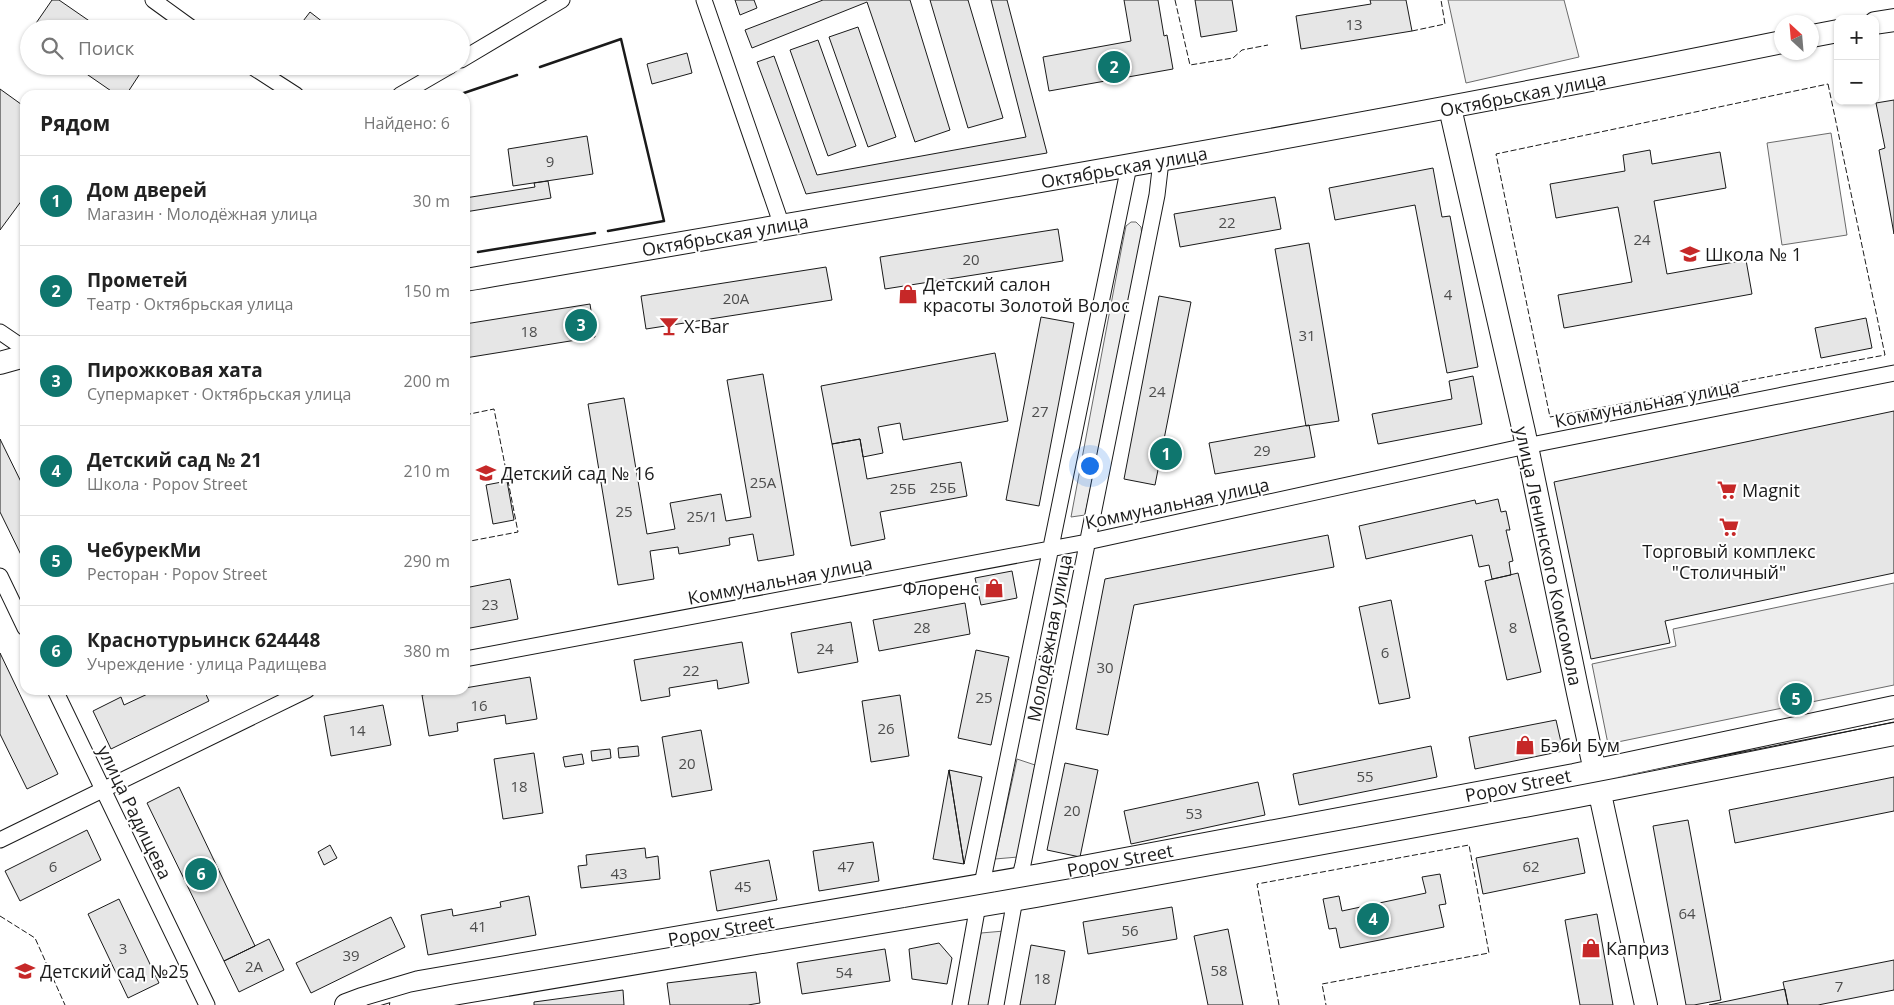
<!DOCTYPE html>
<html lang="ru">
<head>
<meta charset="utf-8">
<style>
  :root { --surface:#fff; --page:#f6f6f6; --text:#222; --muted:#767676; --line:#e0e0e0; --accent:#0f766e }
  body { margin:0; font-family:"Open Sans",sans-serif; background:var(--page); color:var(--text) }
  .controls { position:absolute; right:15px; top:15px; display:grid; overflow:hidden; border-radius:10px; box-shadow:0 1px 4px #0004 }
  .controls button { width:45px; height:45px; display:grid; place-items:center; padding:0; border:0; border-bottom:1px solid var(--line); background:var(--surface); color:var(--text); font:25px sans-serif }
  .compass { position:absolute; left:1774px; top:15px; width:45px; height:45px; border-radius:50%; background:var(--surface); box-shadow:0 1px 4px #0004; rotate:334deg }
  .you { position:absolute; left:1089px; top:465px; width:18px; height:18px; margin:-12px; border:4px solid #fff; border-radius:50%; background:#1a73e8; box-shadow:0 0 0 8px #1a73e833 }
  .badge { display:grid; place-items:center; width:32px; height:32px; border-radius:50%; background:var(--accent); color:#fff; font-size:16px; font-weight:700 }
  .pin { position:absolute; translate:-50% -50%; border:2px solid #fff; box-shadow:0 1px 5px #0006 }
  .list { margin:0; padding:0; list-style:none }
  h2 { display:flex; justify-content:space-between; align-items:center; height:65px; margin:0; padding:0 20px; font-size:21px }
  h2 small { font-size:16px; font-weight:400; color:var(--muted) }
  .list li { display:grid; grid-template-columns:32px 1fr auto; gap:15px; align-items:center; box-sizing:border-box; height:90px; padding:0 20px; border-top:1px solid var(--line) }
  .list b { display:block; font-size:19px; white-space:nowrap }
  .list p { margin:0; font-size:16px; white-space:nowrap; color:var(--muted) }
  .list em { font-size:16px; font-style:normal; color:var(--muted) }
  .icon { flex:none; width:28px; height:28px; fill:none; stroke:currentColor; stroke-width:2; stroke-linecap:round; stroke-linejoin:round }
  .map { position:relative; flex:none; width:1894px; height:1005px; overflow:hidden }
  .search { position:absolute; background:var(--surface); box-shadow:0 1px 4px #0004; left:20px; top:20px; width:450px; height:55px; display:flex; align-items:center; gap:12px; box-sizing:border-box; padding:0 18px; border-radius:28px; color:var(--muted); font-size:19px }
  .panel { position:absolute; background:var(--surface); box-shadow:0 1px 4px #0004; left:20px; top:90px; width:450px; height:605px; border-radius:15px }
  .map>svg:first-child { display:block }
  .built { fill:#ededed; stroke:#6a6a6a }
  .building { fill:#e6e6e6; stroke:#1a1a1a }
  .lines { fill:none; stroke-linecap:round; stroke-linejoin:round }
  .street-casing { stroke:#1a1a1a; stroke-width:17 }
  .secondary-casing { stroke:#1a1a1a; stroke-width:24 }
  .street { stroke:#fff; stroke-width:15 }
  .secondary { stroke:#fff; stroke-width:22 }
  .tram { stroke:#1a1a1a; stroke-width:1 }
  .fence { stroke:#1a1a1a; stroke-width:1; stroke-dasharray:6 2.5; stroke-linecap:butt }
  .wall { stroke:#1a1a1a; stroke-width:2.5 }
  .labels { text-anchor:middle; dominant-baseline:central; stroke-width:4; stroke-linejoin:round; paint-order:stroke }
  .number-label { font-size:15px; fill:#4d4d4d }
  .street-label { font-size:18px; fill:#1a1a1a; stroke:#fff }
  .poi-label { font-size:18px; fill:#1a1a1a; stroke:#fff; text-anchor:start }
</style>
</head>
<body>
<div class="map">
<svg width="1894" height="1005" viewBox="0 0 1894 1005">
  <rect width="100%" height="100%" fill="#fff"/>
  <path class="built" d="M1448,0H1564L1579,57L1466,83Z
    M1831,133L1847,235L1782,245L1767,143Z
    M1131,222H1136L1141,227L1142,236L1085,515L1071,517L1122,246L1126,226Z
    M1894,583V685L1608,744L1592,664L1676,646L1673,629Z
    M1017,759L1035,765L1018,857L995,859Z
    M1004,931L991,1005H966L981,933Z"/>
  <path class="building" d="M52,0H59L101,29H32Z
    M735,0H754L757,8L740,15Z
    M823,0H910L950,130L915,142L867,2L752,48L745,30Z
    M930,0H968L1003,118L968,128Z
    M991,0H1007L1047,153L806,194L757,62L774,56L817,175L1026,137Z
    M1124,0H1158L1164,36L1167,35L1173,69L1049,91L1043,57L1131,41Z
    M1195,0H1232L1237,31L1201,37Z
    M1370,0H1406L1412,31L1301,49L1296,16L1371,4Z
    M310,12L328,26L326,29H297Z
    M858,27L896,137L868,147L829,37Z
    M818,40L856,146L828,156L790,50Z
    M687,53L692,73L652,84L647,64Z
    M75,66H145L126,95H117Z
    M0,89L25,107V196L0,230Z
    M1894,100V234L1879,150L1885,148L1876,103Z
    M587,136L593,174L513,186L508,149Z
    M1650,150L1652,164L1720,152L1726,188L1654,201L1667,274L1746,260L1752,294L1564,328L1558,295L1632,282L1618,207L1556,218L1550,184L1625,171L1623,155Z
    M1433,168L1442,217L1450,216L1478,367L1447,373L1415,205L1335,220L1329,188Z
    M548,181L551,198L465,212V198L535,187L534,183Z
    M1275,197L1281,229L1180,247L1174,214Z
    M1058,229L1063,261L885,289L880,257Z
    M1309,243L1339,421L1306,426L1275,249Z
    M826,267L832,300L646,329L641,296Z
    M1159,296L1191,302L1155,485L1124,479Z
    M590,304L595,337L465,358V324Z
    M1041,317L1074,323L1039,506L1006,500Z
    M1866,318L1872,348L1821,358L1815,328Z
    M995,353L1008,421L903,440L900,423L878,427L883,453L863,457L860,439L832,444L821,386Z
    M763,374L794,555L758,561L753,534L729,538L730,545L679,554L678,547L650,551L654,579L618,585L588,404L624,398L647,534L675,529L670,503L721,494L726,521L751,517L727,380Z
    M1473,376L1482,424L1378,444L1372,414L1452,399L1449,381Z
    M1894,411V573L1665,621L1670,643L1591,659L1554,482Z
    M1309,425L1315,457L1215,474L1209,443Z
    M0,439L25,490V563L0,512Z
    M860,439L867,479L961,462L967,496L880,512L885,539L851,546L832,444Z
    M507,481L514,520L493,524L486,485Z
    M1498,499L1501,512L1506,511L1510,530H1506L1513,561L1509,562L1511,575L1492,579L1489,565L1479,567L1472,535L1366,559L1359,526L1475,500L1476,504Z
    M1328,535L1334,567L1134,605L1108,735L1076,729L1105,579Z
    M1012,571L1017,598L981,605L975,578Z
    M1518,573L1541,672L1507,680L1485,581Z
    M510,579L518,619L465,629V588Z
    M1391,600L1410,698L1379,704L1359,607Z
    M965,603L970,634L879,651L873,620Z
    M851,622L858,662L798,673L791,633Z
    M742,642L749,683L718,689L717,680L669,688L670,696L641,701L634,660Z
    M976,650L1009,657L991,745L958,738Z
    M0,653L58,774L27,789L0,734Z
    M530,677L537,719L506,724L505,715L457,723L458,731L429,736L422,695L452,690H465V688Z
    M156,690H204L209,701L111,749L93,711L121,697L124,705Z
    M900,695L909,756L871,762L862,701Z
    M383,705L391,745L331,756L324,716Z
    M1556,720L1563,751L1475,769L1469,737Z
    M701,730L712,790L672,797L662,737Z
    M638,746L639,756L619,758L618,748Z
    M1431,746L1437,777L1299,805L1293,774Z
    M610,749L611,758L592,761L591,751Z
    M534,753L543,813L503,819L494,759Z
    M582,754L584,764L565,767L563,757Z
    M1065,763L1098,770L1080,857L1047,850Z
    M949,770L982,777L964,864Z
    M949,770L964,864L933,859Z
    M1894,777V811L1735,843L1729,810Z
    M1258,782L1265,815L1131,844L1124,811Z
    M179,787L255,946L224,961L147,803Z
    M1688,820L1721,1000L1694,1005H1686L1653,826Z
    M87,830L101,860L20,901L5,871Z
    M1578,838L1585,873L1483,894L1476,858Z
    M873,842L879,881L819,891L813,851Z
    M330,845L337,858L324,865L318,852Z
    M645,848L646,858L658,856L660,879L581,888L578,866L587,865L586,855Z
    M769,860L777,900L717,911L710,871Z
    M1440,874L1446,904L1439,905L1444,927L1340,948L1336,928L1329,929L1323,899L1339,896L1342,911L1426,893L1422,877Z
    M529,896L536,935L428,955L421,915L452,909L453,916L501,907L500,902Z
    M119,899L159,983L128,998L88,914Z
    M1172,907L1177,939L1088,954L1083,922Z
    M1597,914L1613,1005H1580L1565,920Z
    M391,917L405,947L311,993L296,963Z
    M1228,929L1243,1005H1208L1194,936Z
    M269,939L284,970L239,992L224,961Z
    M939,943L952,958L947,984L912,979L909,949Z
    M1031,945L1065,951L1055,1005H1020Z
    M885,949L890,981L802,994L797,963Z
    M1894,960V990L1818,1005H1788L1783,982Z
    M756,972L760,1003L748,1005H670L667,983Z
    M1785,989L1788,1005H1709Z
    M623,990L624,1005H534V1002Z"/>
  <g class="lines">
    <defs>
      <path id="street" d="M153,0L193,29
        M704,0L782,226
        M461,60L562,0
        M251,66L296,95
        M400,95L450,66
        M0,332L25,349
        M0,576L25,628
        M465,659L1087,542L1526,446L1894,373
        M55,690L207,1005
        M0,840L307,690
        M960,1005L980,894L1129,166
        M996,1005L1017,888L1023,864L1157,195L1161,161"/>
      <path id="secondary" d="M1875,23L1894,20
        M1812,36L1838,31
        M1450,108L1524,432L1578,693L1646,1005
        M465,280C905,205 1344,131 1782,42
        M0,363L25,356
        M346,1005L362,999L419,982L1040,875L1574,775L1894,707
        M401,1005L423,999L1036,896L1578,796L1894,734"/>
    </defs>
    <use href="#street" class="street-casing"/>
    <use href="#secondary" class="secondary-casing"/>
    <use href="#street" class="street"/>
    <use href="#secondary" class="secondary"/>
    <path class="tram" d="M367,1005L411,992L453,984C935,903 1416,822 1894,722"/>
    <path class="fence" d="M1175,0L1190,65L1233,58L1242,50L1268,45
      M1412,31L1445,24L1441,0
      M1828,84L1885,355L1550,417L1496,154Z
      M465,415L494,409L518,532L465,542
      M0,916L35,938L65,1005
      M1279,1005L1257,884L1469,845L1489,953L1322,984L1326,1005"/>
    <path class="wall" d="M540,67L621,39L664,221L608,231
      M458,95L517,75
      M478,252L595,233"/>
  </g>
  <defs>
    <symbol id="school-bare" viewBox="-9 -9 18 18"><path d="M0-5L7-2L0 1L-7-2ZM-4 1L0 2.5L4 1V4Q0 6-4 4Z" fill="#c62828" stroke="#fff" stroke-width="2.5" paint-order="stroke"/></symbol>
    <symbol id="shop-bare" viewBox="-9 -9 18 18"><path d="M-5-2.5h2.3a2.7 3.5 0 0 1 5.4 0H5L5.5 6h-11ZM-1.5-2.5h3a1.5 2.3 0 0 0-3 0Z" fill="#c62828" stroke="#fff" stroke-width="2.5" paint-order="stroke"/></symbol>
    <symbol id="bar-bare" viewBox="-9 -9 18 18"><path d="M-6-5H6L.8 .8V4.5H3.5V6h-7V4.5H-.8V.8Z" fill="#c62828" stroke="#fff" stroke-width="2.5" paint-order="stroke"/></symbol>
    <symbol id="supermarket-bare" viewBox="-9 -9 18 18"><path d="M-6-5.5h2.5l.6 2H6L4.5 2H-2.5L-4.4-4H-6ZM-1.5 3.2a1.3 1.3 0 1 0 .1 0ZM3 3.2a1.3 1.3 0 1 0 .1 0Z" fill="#c62828" stroke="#fff" stroke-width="2.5" paint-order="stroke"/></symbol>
  </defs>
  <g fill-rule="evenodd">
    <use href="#school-bare" x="1676" y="240" width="28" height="28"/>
    <use href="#shop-bare" x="894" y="280" width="28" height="28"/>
    <use href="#bar-bare" x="655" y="312" width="28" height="28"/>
    <use href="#school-bare" x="472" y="459" width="28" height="28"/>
    <use href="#supermarket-bare" x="1713" y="476" width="28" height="28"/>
    <use href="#supermarket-bare" x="1715" y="513" width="28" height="28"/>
    <use href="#shop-bare" x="980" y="574" width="28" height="28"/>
    <use href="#shop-bare" x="1511" y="731" width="28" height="28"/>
    <use href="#shop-bare" x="1577" y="934" width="28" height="28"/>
    <use href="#school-bare" x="11" y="957" width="28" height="28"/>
  </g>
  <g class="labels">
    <g class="number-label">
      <text x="1354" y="24">13</text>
      <text x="550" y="161">9</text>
      <text x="1227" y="222">22</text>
      <text x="1642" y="239">24</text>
      <text x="971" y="259">20</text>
      <text x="1448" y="294">4</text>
      <text x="736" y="298">20А</text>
      <text x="529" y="331">18</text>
      <text x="1307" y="335">31</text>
      <text x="1157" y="391">24</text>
      <text x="1040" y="411">27</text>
      <text x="1262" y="450">29</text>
      <text x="763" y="482">25А</text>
      <text x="943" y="487">25Б</text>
      <text x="903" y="488">25Б</text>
      <text x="624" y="511">25</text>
      <text x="702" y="516">25/1</text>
      <text x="490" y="604">23</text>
      <text x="922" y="627">28</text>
      <text x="1513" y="627">8</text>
      <text x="825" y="648">24</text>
      <text x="1385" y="652">6</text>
      <text x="1105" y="667">30</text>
      <text x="691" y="670">22</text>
      <text x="984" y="697">25</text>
      <text x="479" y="705">16</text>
      <text x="886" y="728">26</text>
      <text x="357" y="730">14</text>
      <text x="687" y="763">20</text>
      <text x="1365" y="776">55</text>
      <text x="519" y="786">18</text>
      <text x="1072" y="810">20</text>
      <text x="1194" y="813">53</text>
      <text x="53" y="866">6</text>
      <text x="846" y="866">47</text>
      <text x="1531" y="866">62</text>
      <text x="619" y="873">43</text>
      <text x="743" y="886">45</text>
      <text x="1687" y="913">64</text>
      <text x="478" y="926">41</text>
      <text x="1130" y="930">56</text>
      <text x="123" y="948">3</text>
      <text x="351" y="955">39</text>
      <text x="254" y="966">2А</text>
      <text x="1219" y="970">58</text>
      <text x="844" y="972">54</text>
      <text x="1042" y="978">18</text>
      <text x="1839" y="986">7</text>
    </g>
    <g class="street-label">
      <text transform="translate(1523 94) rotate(-11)">Октябрьская улица</text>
      <text transform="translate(1124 167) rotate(-10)">Октябрьская улица</text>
      <text transform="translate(725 235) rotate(-10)">Октябрьская улица</text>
      <text transform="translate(1647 403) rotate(-11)">Коммунальная улица</text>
      <text transform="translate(1177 503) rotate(-12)">Коммунальная улица</text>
      <text transform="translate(1549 556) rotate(78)">улица Ленинского Комсомола</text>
      <text transform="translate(780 580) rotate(-11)">Коммунальная улица</text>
      <text transform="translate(1049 638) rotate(-79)">Молодёжная улица</text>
      <text transform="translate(1518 785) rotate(-11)">Popov Street</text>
      <text transform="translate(135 812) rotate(64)">улица Радищева</text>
      <text transform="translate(1120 860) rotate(-11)">Popov Street</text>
      <text transform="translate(721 930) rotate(-10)">Popov Street</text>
    </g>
    <g class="poi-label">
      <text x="1705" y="254">Школа № 1</text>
      <text x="923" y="284">Детский салон<tspan x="923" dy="21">красоты Золотой Волос</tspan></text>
      <text x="684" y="326">X-Bar</text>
      <text x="501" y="473">Детский сад № 16</text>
      <text x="1742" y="490">Magnit</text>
      <text x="1729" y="551" text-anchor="middle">Торговый комплекс<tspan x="1729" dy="21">"Столичный"</tspan></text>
      <text x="979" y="588" text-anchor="end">Флоренс</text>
      <text x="1540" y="745">Бэби Бум</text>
      <text x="1606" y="948">Каприз</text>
      <text x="40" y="971">Детский сад №25</text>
    </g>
  </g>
</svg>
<div class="controls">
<button>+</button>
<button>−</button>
</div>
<svg class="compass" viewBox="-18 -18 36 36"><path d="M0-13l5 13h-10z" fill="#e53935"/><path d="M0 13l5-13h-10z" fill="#767676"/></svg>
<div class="you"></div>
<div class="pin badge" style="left:1166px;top:454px">1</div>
<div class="pin badge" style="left:1114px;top:67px">2</div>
<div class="pin badge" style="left:581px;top:325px">3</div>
<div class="pin badge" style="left:1373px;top:919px">4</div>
<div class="pin badge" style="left:1796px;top:699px">5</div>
<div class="pin badge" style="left:201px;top:874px">6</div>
<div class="search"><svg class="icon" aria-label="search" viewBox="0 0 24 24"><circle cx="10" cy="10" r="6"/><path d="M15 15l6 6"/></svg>Поиск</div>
<section class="panel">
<h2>Рядом<small>Найдено: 6</small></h2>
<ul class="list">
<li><span class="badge">1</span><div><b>Дом дверей</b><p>Магазин · Молодёжная улица</p></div><em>30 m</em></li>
<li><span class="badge">2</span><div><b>Прометей</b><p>Театр · Октябрьская улица</p></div><em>150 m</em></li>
<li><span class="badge">3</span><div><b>Пирожковая хата</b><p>Супермаркет · Октябрьская улица</p></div><em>200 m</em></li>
<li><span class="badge">4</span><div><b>Детский сад № 21</b><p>Школа · Popov Street</p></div><em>210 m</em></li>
<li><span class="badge">5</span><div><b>ЧебурекМи</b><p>Ресторан · Popov Street</p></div><em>290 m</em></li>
<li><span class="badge">6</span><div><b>Краснотурьинск 624448</b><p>Учреждение · улица Радищева</p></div><em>380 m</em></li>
</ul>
</section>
</div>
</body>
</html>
